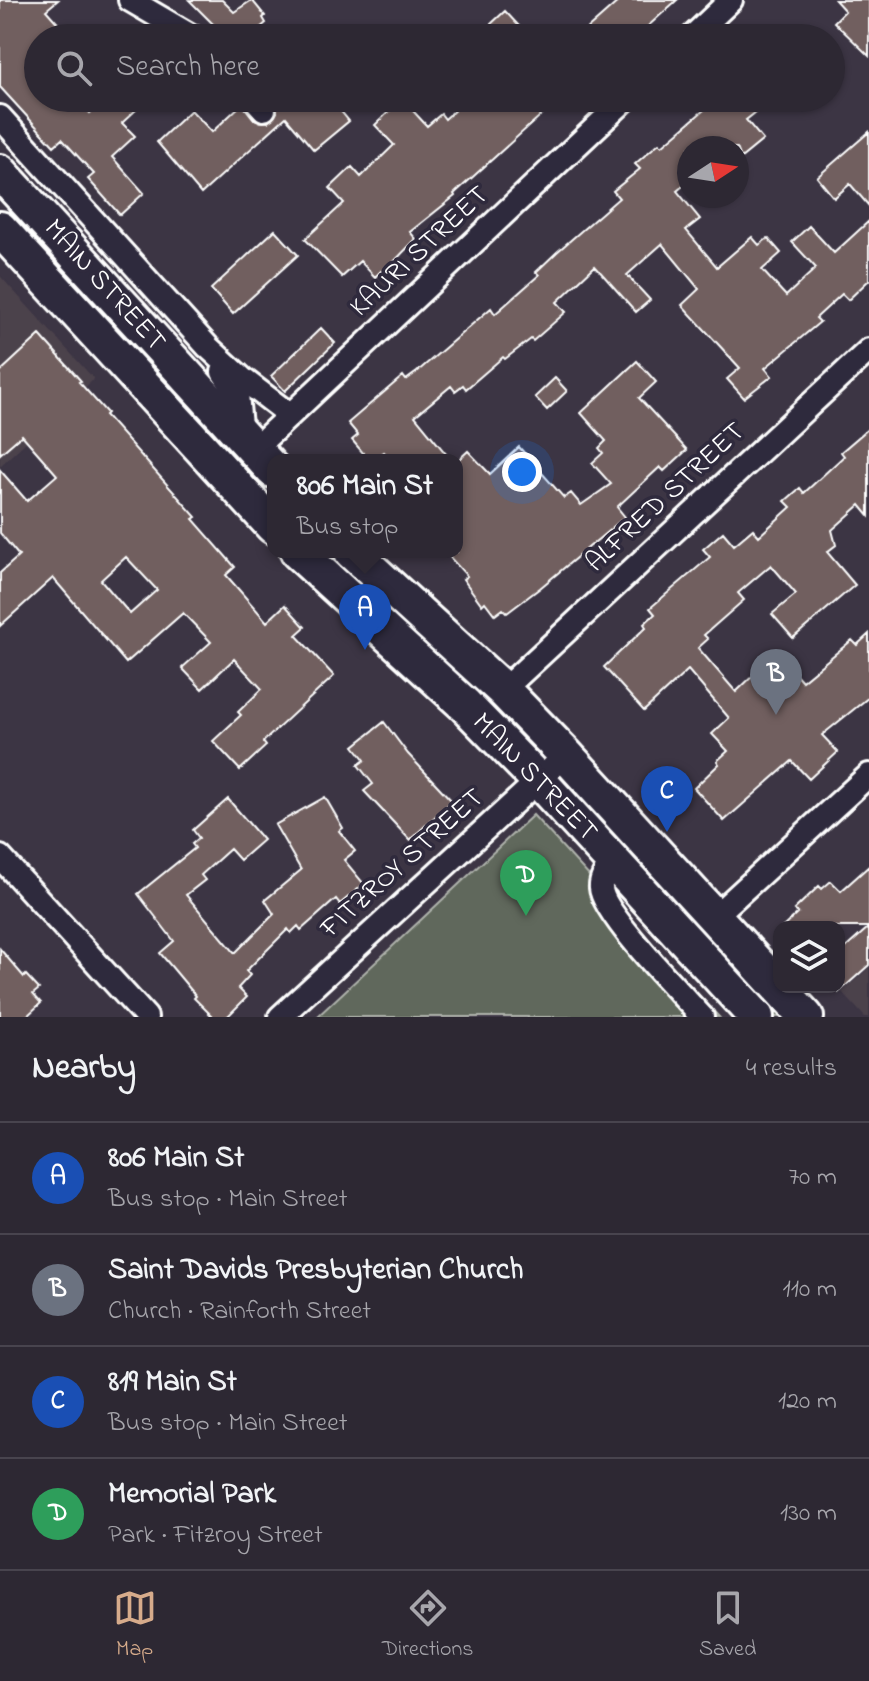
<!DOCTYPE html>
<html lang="en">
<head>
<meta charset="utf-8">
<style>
  :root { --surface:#2d2833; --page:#35303b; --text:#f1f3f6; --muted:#a7a6ac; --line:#48444e; --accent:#d6ab8b }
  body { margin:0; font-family:"Indie Flower",sans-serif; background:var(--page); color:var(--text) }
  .controls { position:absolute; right:24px; bottom:24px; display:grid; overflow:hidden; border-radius:16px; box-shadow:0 2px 6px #0004 }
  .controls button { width:72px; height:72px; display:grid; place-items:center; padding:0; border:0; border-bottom:2px solid var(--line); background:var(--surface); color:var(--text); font:40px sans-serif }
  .compass { position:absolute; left:677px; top:136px; width:72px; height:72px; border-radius:50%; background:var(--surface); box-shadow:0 2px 6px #0004; rotate:78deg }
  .you { position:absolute; left:522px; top:472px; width:28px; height:28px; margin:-20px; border:6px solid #fff; border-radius:50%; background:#1a73e8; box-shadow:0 0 0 12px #1a73e833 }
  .badge { display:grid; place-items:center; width:52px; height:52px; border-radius:50%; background:var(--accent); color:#fff; font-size:26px; font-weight:700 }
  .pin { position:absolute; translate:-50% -66px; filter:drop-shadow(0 2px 4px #0008) }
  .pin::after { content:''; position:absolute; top:42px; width:28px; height:24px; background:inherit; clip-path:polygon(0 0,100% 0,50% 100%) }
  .popup { position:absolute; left:267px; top:454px; width:196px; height:104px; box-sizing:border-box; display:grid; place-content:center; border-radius:16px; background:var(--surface); filter:drop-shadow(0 2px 6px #0005); font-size:26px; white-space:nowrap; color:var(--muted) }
  .popup b { font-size:30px; color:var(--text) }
  .popup::after { content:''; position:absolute; left:50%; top:100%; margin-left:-16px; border:16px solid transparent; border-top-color:var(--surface) }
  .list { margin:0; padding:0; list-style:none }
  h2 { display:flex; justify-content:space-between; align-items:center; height:104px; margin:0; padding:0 32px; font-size:34px }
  h2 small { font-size:26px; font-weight:400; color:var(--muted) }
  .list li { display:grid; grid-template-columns:52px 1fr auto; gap:24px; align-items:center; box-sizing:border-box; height:112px; padding:0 32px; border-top:2px solid var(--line) }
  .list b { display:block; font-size:30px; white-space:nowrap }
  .list p { margin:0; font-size:26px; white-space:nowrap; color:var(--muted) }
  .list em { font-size:26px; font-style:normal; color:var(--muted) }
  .icon { flex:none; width:44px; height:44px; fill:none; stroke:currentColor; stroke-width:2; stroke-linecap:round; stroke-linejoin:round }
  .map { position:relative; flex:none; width:869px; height:1017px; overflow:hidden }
  .search { position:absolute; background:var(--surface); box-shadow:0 2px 6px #0004; left:24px; right:24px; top:24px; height:88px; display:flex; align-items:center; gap:20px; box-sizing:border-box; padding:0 28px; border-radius:44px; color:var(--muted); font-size:30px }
  .sheet { height:552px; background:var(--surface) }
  nav { display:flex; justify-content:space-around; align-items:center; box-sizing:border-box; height:112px; border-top:2px solid var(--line); background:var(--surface); font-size:22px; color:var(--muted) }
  nav a { display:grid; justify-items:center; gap:4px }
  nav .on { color:var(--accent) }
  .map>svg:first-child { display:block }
  .built { fill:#4c424c }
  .green { fill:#60685b; stroke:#b0b4ad; stroke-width:2 }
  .building { fill:#715f5e; stroke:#fff; stroke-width:2; fill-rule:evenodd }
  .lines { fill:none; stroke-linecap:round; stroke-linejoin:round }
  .minor-casing { stroke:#fff; stroke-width:28 }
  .highway-casing { stroke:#fff; stroke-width:40 }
  .minor { stroke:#2f2a3d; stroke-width:22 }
  .highway { stroke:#2f2a3d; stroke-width:34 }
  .labels { text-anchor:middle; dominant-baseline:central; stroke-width:7; stroke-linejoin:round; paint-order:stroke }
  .street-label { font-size:28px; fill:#fff; stroke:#2f2a3d }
</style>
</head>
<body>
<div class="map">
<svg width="869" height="1017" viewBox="0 0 869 1017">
  <rect width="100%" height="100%" fill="#3c3544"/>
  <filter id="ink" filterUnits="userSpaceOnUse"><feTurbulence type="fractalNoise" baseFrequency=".0125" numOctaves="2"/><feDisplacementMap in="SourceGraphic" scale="16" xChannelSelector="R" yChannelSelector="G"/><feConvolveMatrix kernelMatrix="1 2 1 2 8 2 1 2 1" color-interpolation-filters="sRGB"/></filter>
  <g filter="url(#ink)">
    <path class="built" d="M0,276L94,379L0,466Z
      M869,968V1017H865L842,992Z"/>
    <path class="green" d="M42,237L228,442L219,450L34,244Z
      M315,552H333L470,687Z
      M575,793L626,839L788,1017H772L572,796Z
      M533,815L719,1017H317Z"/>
    <path class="building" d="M0,0H58L46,10L71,38H38V98H76L90,113L107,98H126L136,110L122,123L135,136L112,157L144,193L120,215L88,179L94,174L62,139L54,146L0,87Z
      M189,0H222L234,12L252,0L265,16L263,18L266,23L248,38H209L208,33L216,27Z
      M620,0H677L635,38H577Z
      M835,0H869V56L834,22L845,11Z
      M505,11L530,38H476Z
      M273,98H354L339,109L349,121L314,150L286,117L201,194L157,142L191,110L212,132L242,104L254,119L268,122L277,112V105Z
      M468,98L479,108L490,98H560L454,194L455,196L410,232L416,239L383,273L381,271L375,277L360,261L342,277L305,239L344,203L330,188L352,167L361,177L394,145L375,125L402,99L427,126L441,114L445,119Z
      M718,98H774L746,120L763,140L741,158L737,148H689V181L677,191L700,219L686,230L717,267L752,237L759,245L768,238L781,253L762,270L786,296L816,268L792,242L809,226L834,253L869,221V280L848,300L842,294L816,318L820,322L765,368L772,376L744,398L727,379L740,368L682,305L699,289L662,244L627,275L650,300L636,312L595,266L557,302L566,312L533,341L531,339L505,359L503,357L466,389L463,385L455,391L451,386L415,416L451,460H391L384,452L374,460H369L352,440L358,435L348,423L403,376L406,380L417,372L491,308L495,314L539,275L536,272L557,252L619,198L613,191L640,169L635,164L659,143L662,146Z
      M869,132V206L850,184L834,198L817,177Z
      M275,230L298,255L233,314L211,289Z
      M321,328L335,343L285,391L271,376Z
      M40,335L81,381L79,382L107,413L105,415L196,517L193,519L235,567L226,575L267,622L285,605L305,627L296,635L334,676L263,742L266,746L240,770L213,741L241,715L238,712L262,689L234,659L202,689L182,668L211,642L183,613L126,663L53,578L0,626V573L19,556L0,533V470L27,501L57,475L22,435L0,454V372ZM126,557L157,590L130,614L101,580Z
      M637,361L656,382L639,398L687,450L664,471L660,467L617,507L625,517L540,588L507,613L503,609L495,615L485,602L482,605L463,579L467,576L445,552H457V461L468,451L490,474L519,447L564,498L571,493L581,505L611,484L592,463L603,453L599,448L606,441L581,413Z
      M555,378L567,391L547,410L535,397Z
      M869,428V516L860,505L832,530L836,545L827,552L855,585L793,638L772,614L796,594L771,565L738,593L744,600L704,635L708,639L698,648L736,692L760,669L768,677L785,662L802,681L852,640L857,645L869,634V697L822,735L838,752L809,779L792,761L724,821L694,788L719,764L717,761L728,751L712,734L729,718L688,670L644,711L604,667L646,627L644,624L655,614L650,608L710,557L703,549L723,532L734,545L753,529L759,536L791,507L785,501L800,488L804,493L844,456L841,452Z
      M384,722L408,754L452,801L410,840L364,791L373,784L358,765L365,760L354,746Z
      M325,797L343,828L339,831L355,851L344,860L364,884L340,904L336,899L301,930L298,926L291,933L288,929L246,971L250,975L238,988L247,997L227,1017H213L194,998L196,996L160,953L174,941L138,894L195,848L192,844L199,838L193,830L228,799L263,840L240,860L230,849L201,875L205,880L186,895L235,953L274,914L265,900L301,870L275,825Z
      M869,866V927H783L798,913L794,910L819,886L822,889L831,881L841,891Z
      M869,927V965L839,992V954Z
      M0,949L24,977L26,975L39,989L33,994L41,1003L26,1017H0Z"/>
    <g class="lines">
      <defs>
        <path id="minor" d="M130,0L195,38
          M691,38L731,0
          M254,98L264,109
          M0,117L208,347L244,380L290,415
          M223,372L237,394L241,437
          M253,450L627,98
          M503,690L869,350
          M0,857L146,1017
          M613,860C608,868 600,879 601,888C602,913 682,995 702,1017
          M714,917L869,775
          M280,1017L566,755"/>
        <path id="highway" d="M0,172L273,470
          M0,229L273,526
          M298,552L465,705L539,781L756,1017
          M352,552L503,690L566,755L806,1017"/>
      </defs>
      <use href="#minor" class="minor-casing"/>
      <use href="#highway" class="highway-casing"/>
      <use href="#minor" class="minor"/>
      <use href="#highway" class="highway"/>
    </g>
  </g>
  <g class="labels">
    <g class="street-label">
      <text transform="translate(420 252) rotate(-43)">KAURI STREET</text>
      <text transform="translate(104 286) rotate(48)">MAIN STREET</text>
      <text transform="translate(666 498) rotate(-43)">ALFRED STREET</text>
      <text transform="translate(534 778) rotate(46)">MAIN STREET</text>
      <text transform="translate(403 864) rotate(-42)">FITZROY STREET</text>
    </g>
  </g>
</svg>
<div class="controls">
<button><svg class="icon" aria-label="layers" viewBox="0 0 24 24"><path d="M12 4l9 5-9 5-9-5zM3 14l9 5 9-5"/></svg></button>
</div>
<svg class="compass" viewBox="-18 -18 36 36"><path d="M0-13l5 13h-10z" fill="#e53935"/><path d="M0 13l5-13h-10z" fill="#a7a6ac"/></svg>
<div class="you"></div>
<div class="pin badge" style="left:365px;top:650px;background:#1a4fb4">A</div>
<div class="popup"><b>806 Main St</b>Bus stop</div>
<div class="pin badge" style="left:776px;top:715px;background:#6b7280">B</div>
<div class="pin badge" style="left:667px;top:832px;background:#1a4fb4">C</div>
<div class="pin badge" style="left:526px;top:916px;background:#2e9e5b">D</div>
<div class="search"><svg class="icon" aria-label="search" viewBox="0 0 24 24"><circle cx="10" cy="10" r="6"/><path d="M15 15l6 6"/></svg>Search here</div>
</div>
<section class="sheet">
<h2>Nearby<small>4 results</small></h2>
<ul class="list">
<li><span class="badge" style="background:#1a4fb4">A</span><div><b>806 Main St</b><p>Bus stop · Main Street</p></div><em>70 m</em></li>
<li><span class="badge" style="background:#6b7280">B</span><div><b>Saint Davids Presbyterian Church</b><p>Church · Rainforth Street</p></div><em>110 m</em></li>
<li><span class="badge" style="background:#1a4fb4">C</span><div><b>819 Main St</b><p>Bus stop · Main Street</p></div><em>120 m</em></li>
<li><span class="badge" style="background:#2e9e5b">D</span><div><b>Memorial Park</b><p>Park · Fitzroy Street</p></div><em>130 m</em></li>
</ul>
</section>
<nav>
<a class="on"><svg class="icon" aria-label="map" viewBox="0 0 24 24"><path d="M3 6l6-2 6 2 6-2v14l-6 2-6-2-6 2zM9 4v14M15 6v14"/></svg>Map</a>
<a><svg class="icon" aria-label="directions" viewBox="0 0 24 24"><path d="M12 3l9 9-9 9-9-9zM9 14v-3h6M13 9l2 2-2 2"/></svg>Directions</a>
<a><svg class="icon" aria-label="saved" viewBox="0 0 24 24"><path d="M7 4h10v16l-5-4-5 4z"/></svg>Saved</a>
</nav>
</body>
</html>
